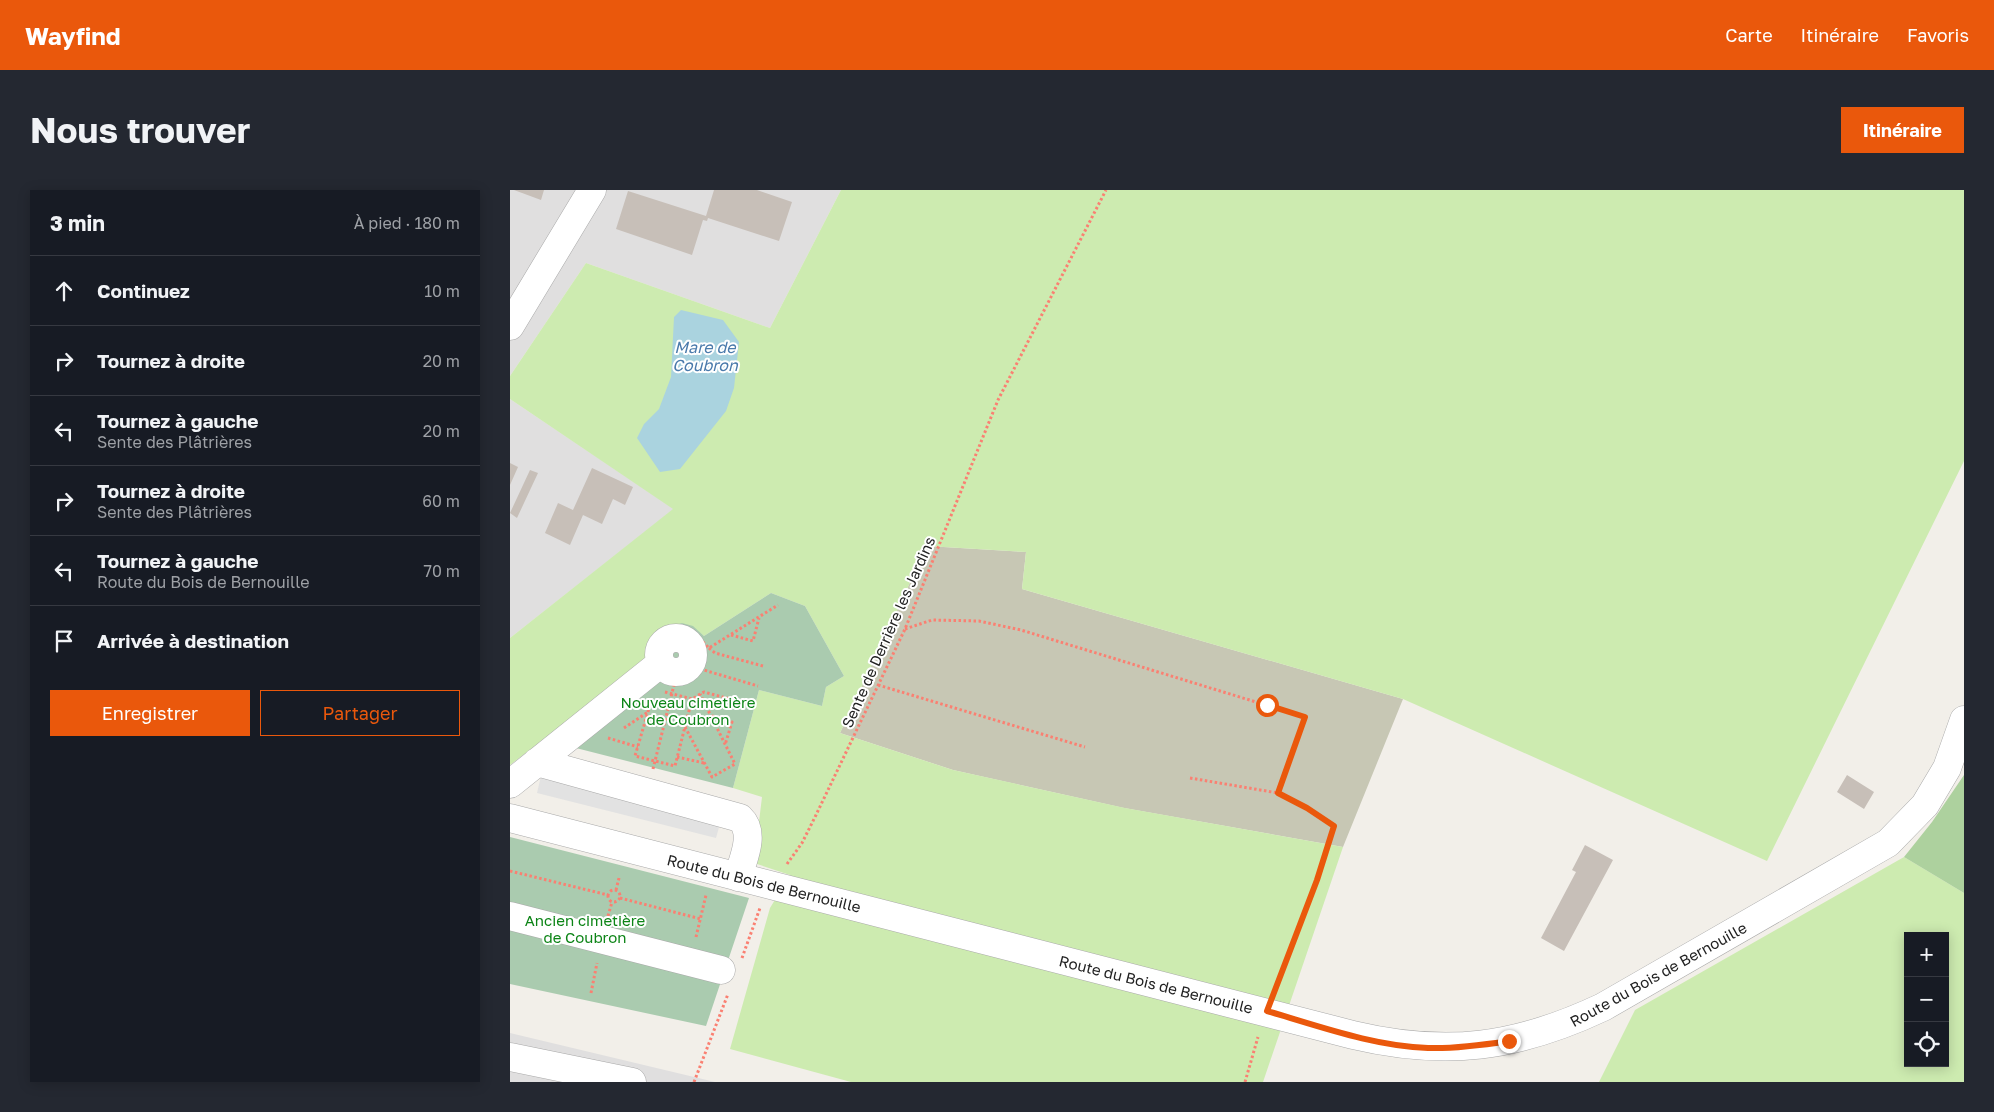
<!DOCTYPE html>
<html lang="fr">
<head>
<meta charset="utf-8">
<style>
  :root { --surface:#171b24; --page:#242831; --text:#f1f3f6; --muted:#9ea1a6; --line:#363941; --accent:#ea580c }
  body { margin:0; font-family:"Golos Text",sans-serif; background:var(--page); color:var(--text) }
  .controls { position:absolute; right:15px; bottom:15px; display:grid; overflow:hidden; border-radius:0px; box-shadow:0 2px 12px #0003 }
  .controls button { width:45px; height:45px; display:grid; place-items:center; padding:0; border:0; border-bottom:1px solid var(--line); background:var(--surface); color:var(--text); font:25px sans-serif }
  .stop { position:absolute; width:15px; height:15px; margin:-11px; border:4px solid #ea580c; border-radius:50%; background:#fff }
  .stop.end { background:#ea580c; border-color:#fff; box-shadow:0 1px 5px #0008 }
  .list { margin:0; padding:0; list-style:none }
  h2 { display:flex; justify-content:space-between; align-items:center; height:65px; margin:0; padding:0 20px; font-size:21px }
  h2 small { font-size:16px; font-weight:400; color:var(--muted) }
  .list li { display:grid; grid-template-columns:32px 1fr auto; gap:15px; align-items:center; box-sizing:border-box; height:70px; padding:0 20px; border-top:1px solid var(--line) }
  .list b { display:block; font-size:19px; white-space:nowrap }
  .list p { margin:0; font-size:16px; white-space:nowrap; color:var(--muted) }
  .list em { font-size:16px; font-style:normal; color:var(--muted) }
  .actions { display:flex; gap:10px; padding:15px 20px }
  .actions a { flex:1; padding:11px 0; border:1px solid var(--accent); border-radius:0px; text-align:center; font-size:18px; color:var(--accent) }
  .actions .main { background:var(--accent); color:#fff }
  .icon { flex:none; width:28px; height:28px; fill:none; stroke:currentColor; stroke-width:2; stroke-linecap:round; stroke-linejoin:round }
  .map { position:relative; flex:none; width:1454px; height:892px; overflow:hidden; border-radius:0px }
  header { display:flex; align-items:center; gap:30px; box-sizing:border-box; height:70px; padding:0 25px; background:var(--accent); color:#fff }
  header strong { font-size:24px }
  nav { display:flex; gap:28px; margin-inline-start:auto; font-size:18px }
  .intro { display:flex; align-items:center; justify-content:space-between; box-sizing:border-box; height:120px; padding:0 30px }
  h1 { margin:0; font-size:35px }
  .button { padding:12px 22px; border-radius:0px; background:var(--accent); color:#fff; font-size:18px; font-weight:700 }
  main { display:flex; gap:30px; padding:0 30px }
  aside { flex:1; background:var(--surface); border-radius:0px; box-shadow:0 2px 12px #0003 }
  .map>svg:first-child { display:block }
  .residential { fill:#e0dfdf }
  .construction { fill:#c7c7b4 }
  .grass { fill:#cdebb0; fill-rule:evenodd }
  .forest { fill:#add19e }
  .cemetery { fill:#aacbaf }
  .parking { fill:#e2e2e2 }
  .water { fill:#aad3df }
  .building { fill:#c7bfb8 }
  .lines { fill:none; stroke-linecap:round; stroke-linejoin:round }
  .minor-casing { stroke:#a9a9a9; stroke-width:29 }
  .path { stroke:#fa8072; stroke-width:3; stroke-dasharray:2.5 2.5; stroke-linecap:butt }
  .minor { stroke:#fff; stroke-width:28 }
  .route { stroke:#ea580c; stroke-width:6 }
  .labels { text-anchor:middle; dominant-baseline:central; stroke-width:4; stroke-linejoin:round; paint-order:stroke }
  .street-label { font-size:15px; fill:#222; stroke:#fff }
  .park-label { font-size:15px; fill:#0c8416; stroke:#fff }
  .water-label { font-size:16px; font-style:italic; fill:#4a7aab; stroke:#fff }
</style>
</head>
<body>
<header>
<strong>Wayfind</strong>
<nav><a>Carte</a><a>Itinéraire</a><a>Favoris</a></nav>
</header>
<div class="intro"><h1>Nous trouver</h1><a class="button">Itinéraire</a></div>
<main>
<aside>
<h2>3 min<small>À pied · 180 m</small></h2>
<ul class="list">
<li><svg class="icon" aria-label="ahead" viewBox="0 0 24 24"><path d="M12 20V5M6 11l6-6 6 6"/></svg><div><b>Continuez</b></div><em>10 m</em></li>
<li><svg class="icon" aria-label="right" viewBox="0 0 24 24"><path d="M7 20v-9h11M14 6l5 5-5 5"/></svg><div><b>Tournez à droite</b></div><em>20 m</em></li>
<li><svg class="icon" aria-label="left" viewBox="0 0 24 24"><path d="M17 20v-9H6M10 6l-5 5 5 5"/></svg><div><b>Tournez à gauche</b><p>Sente des Plâtrières</p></div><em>20 m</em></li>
<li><svg class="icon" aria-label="right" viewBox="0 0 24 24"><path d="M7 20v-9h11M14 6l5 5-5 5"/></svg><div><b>Tournez à droite</b><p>Sente des Plâtrières</p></div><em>60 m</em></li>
<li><svg class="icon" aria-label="left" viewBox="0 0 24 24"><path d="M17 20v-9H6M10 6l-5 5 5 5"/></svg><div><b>Tournez à gauche</b><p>Route du Bois de Bernouille</p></div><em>70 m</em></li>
<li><svg class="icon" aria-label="arrive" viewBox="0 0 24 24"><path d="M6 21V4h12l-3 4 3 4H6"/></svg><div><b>Arrivée à destination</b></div></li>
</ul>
<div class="actions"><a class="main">Enregistrer</a><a>Partager</a></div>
</aside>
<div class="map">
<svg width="1454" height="892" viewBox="0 0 1454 892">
  <rect width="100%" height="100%" fill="#f2efe9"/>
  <path class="residential" d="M0,0H331L260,138L76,73L0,186Z
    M0,209L164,319L0,448Z
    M0,843L205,892H0Z"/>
  <path class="construction" d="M417,356L516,362L512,399L893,509L833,657L614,618L443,580L330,543Z"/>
  <path class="grass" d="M331,0H1454V271L1257,671L893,509L512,399L516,362L417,356L330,543L443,580L615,618L833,657L753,892H341L220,859L260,718L280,685L244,673L252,607L223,598L249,500L312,516L316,497L334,486L295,416L261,403L194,446L183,437L0,575V448L163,319L0,209V186L76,73L260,138Z
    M1394,667L1454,703V892H1089L1125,820ZM1398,746H1435V873H1398Z"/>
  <path class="forest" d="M1454,585V703L1394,667L1422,632Z"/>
  <path class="cemetery" d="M261,403L295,416L334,486L316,497L312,516L249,500L223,598L62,557L136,474C142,448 147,441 172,433L183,436L194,446Z
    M0,647L239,708L196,836L0,794Z"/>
  <path class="parking" d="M31,586L213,623L206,648L27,603Z"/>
  <path class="water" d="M171,120L213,130L229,152L224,198L216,221L170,279L150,282L127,248L134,234L149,219L161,187L164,127Z"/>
  <path class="building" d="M4,0H34L31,10Z
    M204,0H247L282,12L269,51L198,28L197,31L193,30L182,65L106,39L118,1L196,26Z
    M0,273L8,277L0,295Z
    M82,278L123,297L115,315L103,309L92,334L73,325L60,355L35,343L48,313L63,320Z
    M20,280L28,283L7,328L0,323Z
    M1337,585L1364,602L1354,619L1327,602Z
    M1075,655L1103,670L1054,761L1031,748L1066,682L1062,680Z"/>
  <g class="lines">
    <defs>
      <path id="minor" d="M0,136L82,0
        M149 465a17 17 0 1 1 34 0a17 17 0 1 1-34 0Z
        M27,572L230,628C246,643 233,669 228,687
        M0,594L151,473
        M0,628L843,845C936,867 1006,858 1093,817L1378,653L1415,615L1437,578L1454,530
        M0,726L211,780
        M0,867L122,892"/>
    </defs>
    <use href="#minor" class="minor-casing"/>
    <path class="path" d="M395,439L422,430L469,431L511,440L795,527L768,603
      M221,445L243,451L249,428
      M180,454L190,449L199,458L268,415
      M199,458L205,463L253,476
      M181,474L197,481L248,496
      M368,495L575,557
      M155,502L182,509L194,502L242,515
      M140,515L125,566L165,576L182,509
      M202,526L222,532L215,555
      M175,537L202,587L225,574L190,504
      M114,538L138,522
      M98,548L128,557
      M167,567L194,573
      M143,579L164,495
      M680,588L768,603L797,618L825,636L807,690L765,799
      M277,674L292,653L306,625L395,439L488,210L596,0
      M0,681L98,705
      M98 706a6 6 0 1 1 12 0a6 6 0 1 1-12 0Z
      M106,700L109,688
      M110,708L191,729
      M98,726L102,712
      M186,747L196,705
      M232,768L250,718
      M81,803L87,773
      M184,892L218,804
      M735,892L748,847"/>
    <use href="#minor" class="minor"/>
  </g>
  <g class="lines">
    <path class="route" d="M757,515L795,527L768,603L797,618L824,636L807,690L757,821C809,836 863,856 918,858C945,859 973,855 999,851"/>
  </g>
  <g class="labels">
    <g class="street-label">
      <text transform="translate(378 442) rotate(-66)">Sente de Derrière les Jardins</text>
      <text transform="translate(254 693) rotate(14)">Route du Bois de Bernouille</text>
      <text transform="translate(1148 784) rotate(-29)">Route du Bois de Bernouille</text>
      <text transform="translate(646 794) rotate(14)">Route du Bois de Bernouille</text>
    </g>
    <g class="park-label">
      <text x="178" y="512">Nouveau cimetière<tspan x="178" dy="17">de Coubron</tspan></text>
      <text x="75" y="730">Ancien cimetière<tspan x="75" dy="17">de Coubron</tspan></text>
    </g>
    <g class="water-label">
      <text x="195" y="157">Mare de<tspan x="195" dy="18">Coubron</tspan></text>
    </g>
  </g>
</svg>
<div class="controls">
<button>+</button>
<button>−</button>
<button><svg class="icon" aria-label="locate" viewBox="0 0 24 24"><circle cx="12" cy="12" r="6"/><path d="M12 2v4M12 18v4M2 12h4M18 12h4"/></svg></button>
</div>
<div class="stop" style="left:757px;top:515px"></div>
<div class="stop end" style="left:999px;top:851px"></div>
</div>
</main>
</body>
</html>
